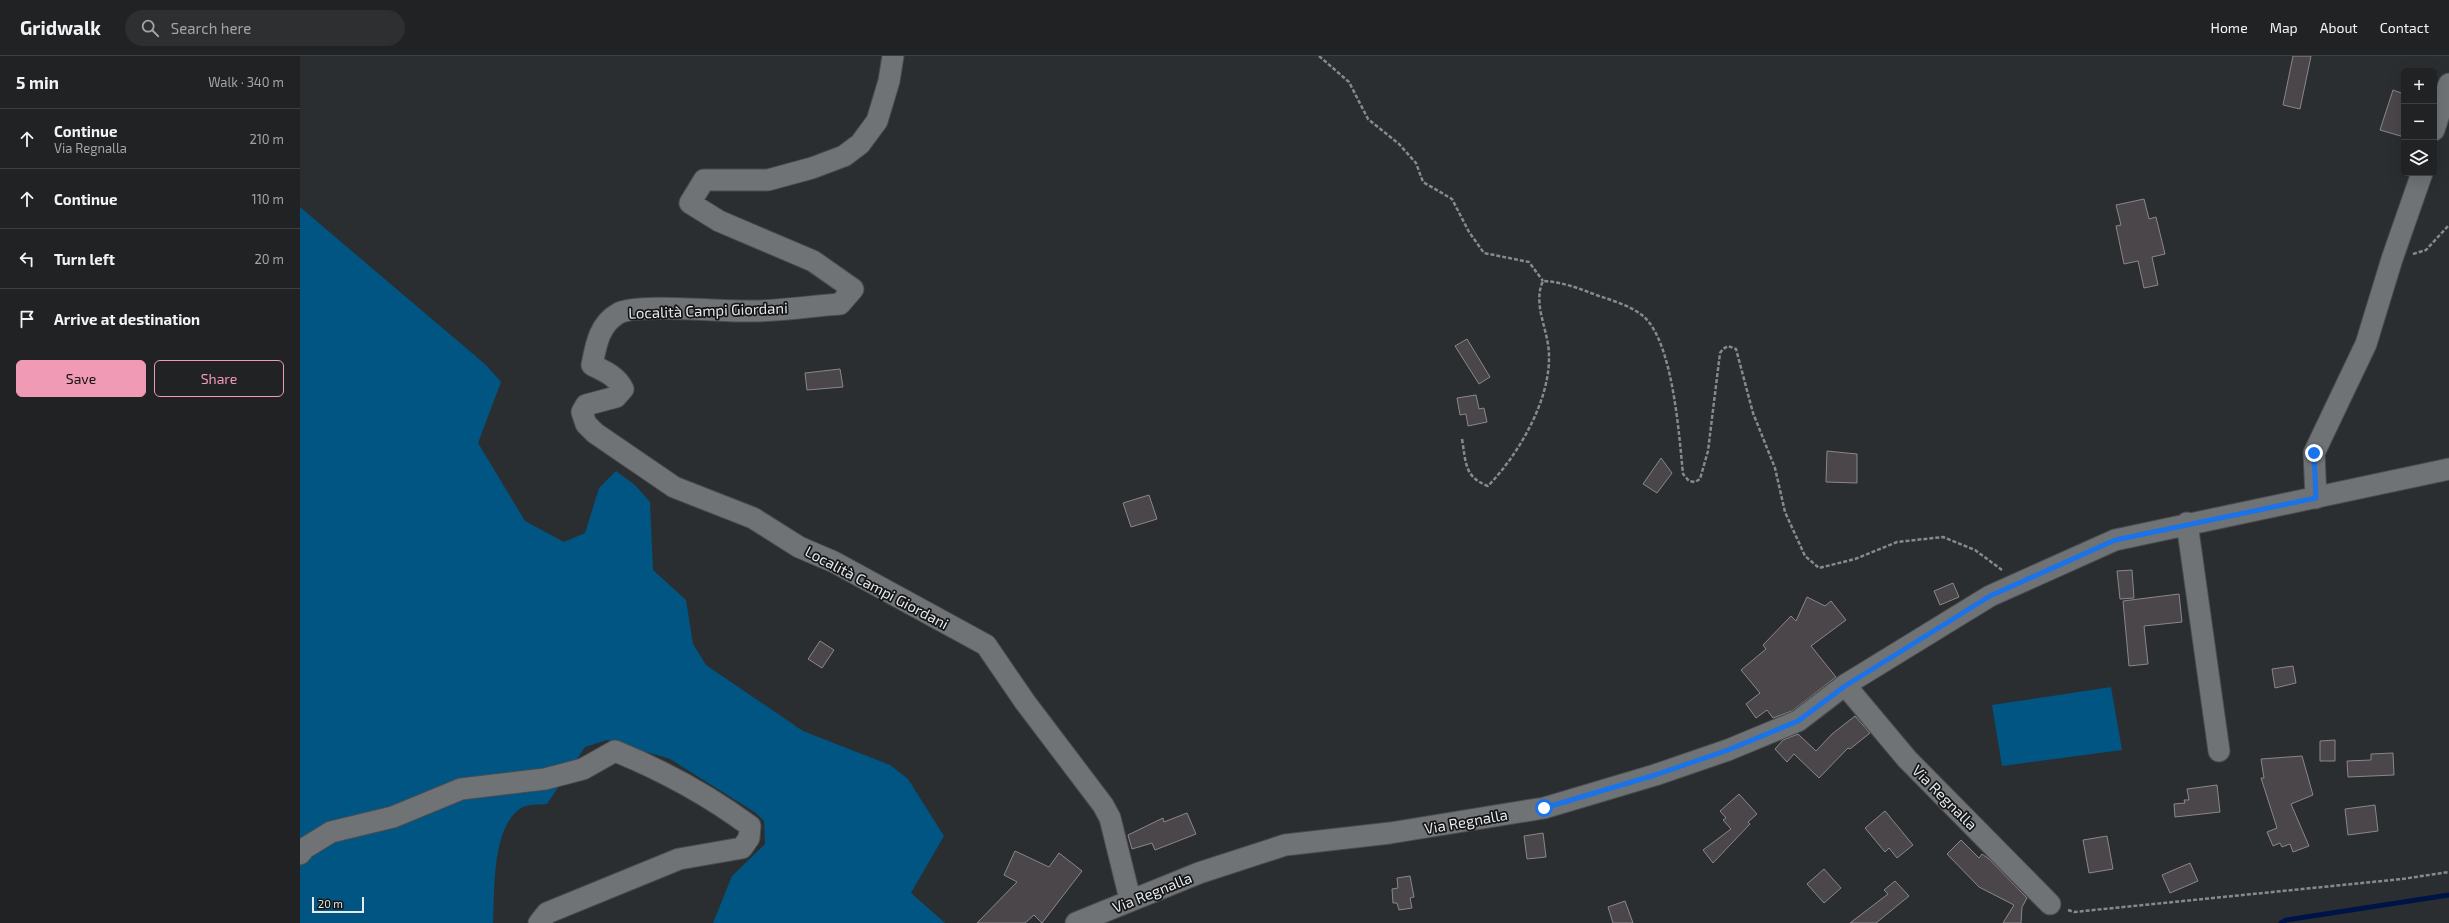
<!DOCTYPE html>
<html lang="en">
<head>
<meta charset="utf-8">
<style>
  :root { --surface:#202224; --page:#2d2f31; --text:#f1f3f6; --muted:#a2a4a6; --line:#3d3f41; --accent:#f09ab6 }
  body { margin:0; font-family:"Exo 2",sans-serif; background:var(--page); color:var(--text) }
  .controls { position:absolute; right:12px; top:12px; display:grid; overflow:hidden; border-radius:6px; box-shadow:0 4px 16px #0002 }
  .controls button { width:36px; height:36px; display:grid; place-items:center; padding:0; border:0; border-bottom:1px solid var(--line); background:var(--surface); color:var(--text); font:20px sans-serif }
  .scale { position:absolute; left:12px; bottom:10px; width:52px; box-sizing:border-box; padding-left:4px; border:2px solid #e6e8ea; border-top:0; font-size:11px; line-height:14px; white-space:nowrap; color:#e6e8ea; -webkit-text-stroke:3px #141617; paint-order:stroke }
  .stop { position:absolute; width:12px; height:12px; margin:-9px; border:3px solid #1a73e8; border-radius:50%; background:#fff }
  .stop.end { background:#1a73e8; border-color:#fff; box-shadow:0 1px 4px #0008 }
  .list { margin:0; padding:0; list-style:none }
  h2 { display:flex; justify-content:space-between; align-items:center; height:52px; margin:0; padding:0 16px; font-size:17px }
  h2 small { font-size:13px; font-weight:400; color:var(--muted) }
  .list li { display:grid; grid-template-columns:26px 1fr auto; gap:12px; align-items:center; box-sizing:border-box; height:60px; padding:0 16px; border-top:1px solid var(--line) }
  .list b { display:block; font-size:15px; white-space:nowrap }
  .list p { margin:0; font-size:13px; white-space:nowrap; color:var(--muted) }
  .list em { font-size:13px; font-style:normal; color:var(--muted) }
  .actions { display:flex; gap:8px; padding:12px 16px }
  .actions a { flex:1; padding:9px 0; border:1px solid var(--accent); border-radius:6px; text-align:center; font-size:14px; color:var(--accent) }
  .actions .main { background:var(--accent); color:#111 }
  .icon { flex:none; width:22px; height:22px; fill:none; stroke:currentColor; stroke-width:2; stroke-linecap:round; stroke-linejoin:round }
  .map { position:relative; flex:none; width:2149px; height:867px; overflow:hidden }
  header { display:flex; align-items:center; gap:24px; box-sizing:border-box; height:56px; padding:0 20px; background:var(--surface); border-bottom:1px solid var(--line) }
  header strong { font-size:19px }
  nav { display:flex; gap:22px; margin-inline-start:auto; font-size:14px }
  .search { width:280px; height:36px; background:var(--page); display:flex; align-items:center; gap:10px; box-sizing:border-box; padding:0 14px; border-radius:22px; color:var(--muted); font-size:15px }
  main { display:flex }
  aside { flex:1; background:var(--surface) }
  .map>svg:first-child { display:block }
  .green { fill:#005582 }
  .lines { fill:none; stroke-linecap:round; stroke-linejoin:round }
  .stream { stroke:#001347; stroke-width:5 }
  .building { fill:#4a4649; stroke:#8a878a }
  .minor-casing { stroke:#4a4d4f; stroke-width:23 }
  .path { stroke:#878a8c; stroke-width:2.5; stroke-dasharray:4 2; stroke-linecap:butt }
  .minor { stroke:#6f7376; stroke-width:21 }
  .route { stroke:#1a73e8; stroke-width:5 }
  .labels { text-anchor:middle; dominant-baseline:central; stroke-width:3.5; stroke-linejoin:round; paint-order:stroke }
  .street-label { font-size:15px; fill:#e6e8ea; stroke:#141617 }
</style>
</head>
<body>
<header>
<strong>Gridwalk</strong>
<div class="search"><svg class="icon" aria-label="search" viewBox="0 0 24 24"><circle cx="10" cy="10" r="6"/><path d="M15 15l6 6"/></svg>Search here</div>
<nav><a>Home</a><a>Map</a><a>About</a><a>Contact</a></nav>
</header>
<main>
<aside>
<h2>5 min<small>Walk · 340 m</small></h2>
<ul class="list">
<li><svg class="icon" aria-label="ahead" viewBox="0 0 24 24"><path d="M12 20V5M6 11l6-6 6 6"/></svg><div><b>Continue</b><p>Via Regnalla</p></div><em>210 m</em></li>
<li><svg class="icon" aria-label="ahead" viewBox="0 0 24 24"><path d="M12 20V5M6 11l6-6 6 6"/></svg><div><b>Continue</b></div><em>110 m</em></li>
<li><svg class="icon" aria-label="left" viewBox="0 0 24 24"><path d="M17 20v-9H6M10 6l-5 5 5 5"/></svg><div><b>Turn left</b></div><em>20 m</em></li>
<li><svg class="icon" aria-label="arrive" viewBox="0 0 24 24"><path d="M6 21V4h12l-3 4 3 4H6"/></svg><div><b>Arrive at destination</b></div></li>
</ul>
<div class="actions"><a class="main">Save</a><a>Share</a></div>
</aside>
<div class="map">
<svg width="2149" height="867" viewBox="0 0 2149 867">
  <rect width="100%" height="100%" fill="#2a2e30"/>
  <path class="green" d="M0,151L186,309L201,326L178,387L225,465L264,486L285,477L299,432L316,415L335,429L350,446L353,514L386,544L393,588L406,609L503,675L590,709L608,723L644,780L611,837L645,867H413L432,820L465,788L464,765L456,757L370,703L307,684L285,691L247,748C240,749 229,748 223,751C191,768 195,836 193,867H0Z
    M1811,631L1822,694L1702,710L1692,649Z"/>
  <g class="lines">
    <path class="stream" d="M1981,867L1986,864L2149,839"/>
  </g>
  <path class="building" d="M1993,0H2011L2000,53L1983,49Z
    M2093,34L2104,38V81L2080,74Z
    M1844,143L1849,163L1856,161L1865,198L1852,201L1858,229L1844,232L1838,205L1824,208L1816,170L1821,169L1816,149Z
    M1167,283L1190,321L1179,328L1155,290Z
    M540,313L543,331L507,334L505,317Z
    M1176,339L1179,353L1184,352L1187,366L1168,370L1166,358L1160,359L1157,342Z
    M1527,395L1557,398V427L1526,426Z
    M1361,402L1372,417L1357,437L1343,428Z
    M849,439L857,463L831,471L823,447Z
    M1832,514L1834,542L1820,543L1817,515Z
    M1653,527L1659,541L1640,549L1634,535Z
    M1879,538L1882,566L1844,570L1848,608L1829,610L1823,545Z
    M1507,541L1525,550L1531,545L1546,564L1511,590L1536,621L1492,655L1473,662L1467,654L1456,662L1446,648L1460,637L1441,614L1466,593L1463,589L1491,560L1496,565Z
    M520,585L534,594L522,612L508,603Z
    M1993,610L1996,627L1975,632L1972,613Z
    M1555,660L1570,677L1550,693L1548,692L1519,722L1494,698L1487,706L1475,693L1483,684L1498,678L1516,695L1532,678Z
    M2035,684V705H2020V685Z
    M2093,697L2094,719L2048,721L2047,705L2071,704V698Z
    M2002,700L2013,739L1991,748L2009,790L1993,796L1990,788L1982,791L1980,787L1973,790L1967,776L1977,772L1961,722H1964L1961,703Z
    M1917,729L1920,756L1875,761L1874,748L1885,747L1884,744H1889L1887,733Z
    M1439,738L1457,758L1448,766L1450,768L1413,807L1403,794L1431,773L1423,764L1426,762L1420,755Z
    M2075,749L2078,775L2048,779L2045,753Z
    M1585,755L1613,789L1597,802L1589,792L1585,796L1565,772Z
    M887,757L896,778L855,794L852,787L832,793L828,779L863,762L864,766Z
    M1243,777L1246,801L1227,803L1224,780Z
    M1807,780L1813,813L1789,817L1783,784Z
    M1661,784L1679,802L1682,798L1689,803L1727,842L1722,851L1721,867H1703L1714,849L1679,831L1647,798Z
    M715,795L749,811L759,797L782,815L742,867L734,859L725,867H677L717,826L704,819Z
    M1890,807L1898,825L1870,837L1862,819Z
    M1524,813L1541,832L1524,847L1507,828Z
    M1110,820L1114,841L1110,842L1112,852L1099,854L1097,847H1093L1092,833L1098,832L1097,822Z
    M1595,825L1609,840L1576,867H1550L1588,838L1584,834Z
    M1325,845L1333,867H1313L1308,851Z"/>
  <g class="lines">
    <defs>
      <path id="minor" d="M593,0L589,25L577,65L560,88L544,100L512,112L468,124H404L390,147L419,165L513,205L553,233L540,248C511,250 481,255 452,255C425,256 338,247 319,257C299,268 296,289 292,309C304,315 317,320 323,333L316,341L286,349L282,356L286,368L295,377L374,431L453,462L499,491L534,506L686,589L725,646L803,749L810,762L830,843
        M2134,74L2149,28
        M2016,442L2014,397L2066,288L2092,203L2122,117
        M1887,467L1919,695
        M1545,629L1607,703L1750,848
        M0,798L5,792L31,776L93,761L161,733L245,723L283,713L315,695C364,715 408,739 450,770L449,782L442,792L379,803L247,857L239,867
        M776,867L899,817L985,789L1090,777L1244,752L1355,719L1428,694L1498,665L1545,629L1690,540L1815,484L2149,413"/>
    </defs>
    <use href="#minor" class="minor-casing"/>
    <path class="path" d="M1019,0L1049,26L1068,63L1099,88L1116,107L1123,126L1152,143L1169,176L1184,197L1229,206L1243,225
      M2113,198L2126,194L2149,169
      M1162,383C1166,406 1164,421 1188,430C1219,398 1250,344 1249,300C1249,274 1232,249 1243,225C1264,226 1280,233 1299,240C1314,245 1331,250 1343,260C1373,285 1379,379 1383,418L1389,425L1395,426L1400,423L1408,395L1420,297L1423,293L1428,290L1436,293L1453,357L1475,412L1485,456L1505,500L1519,512L1555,503L1597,486L1643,481L1675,494L1702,514
      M1768,854L1774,856L2102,823L2149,816"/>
    <use href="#minor" class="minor"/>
  </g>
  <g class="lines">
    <path class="route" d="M1244,752L1355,719L1428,694L1498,665L1545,630L1690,540L1815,484L2016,442L2014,397"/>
  </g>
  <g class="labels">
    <g class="street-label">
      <text transform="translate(408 254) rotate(-2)">Località Campi Giordani</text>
      <text transform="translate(577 531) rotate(28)">Località Campi Giordani</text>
      <text transform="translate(1645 741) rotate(45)">Via Regnalla</text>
      <text transform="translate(1166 765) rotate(-10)">Via Regnalla</text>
      <text transform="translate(852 836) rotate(-22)">Via Regnalla</text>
    </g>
  </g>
</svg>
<div class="controls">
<button>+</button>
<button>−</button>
<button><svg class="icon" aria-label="layers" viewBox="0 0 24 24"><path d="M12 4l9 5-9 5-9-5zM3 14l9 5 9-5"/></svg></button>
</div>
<div class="scale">20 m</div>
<div class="stop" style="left:1244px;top:752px"></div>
<div class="stop end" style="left:2014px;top:397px"></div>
</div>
</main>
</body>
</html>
